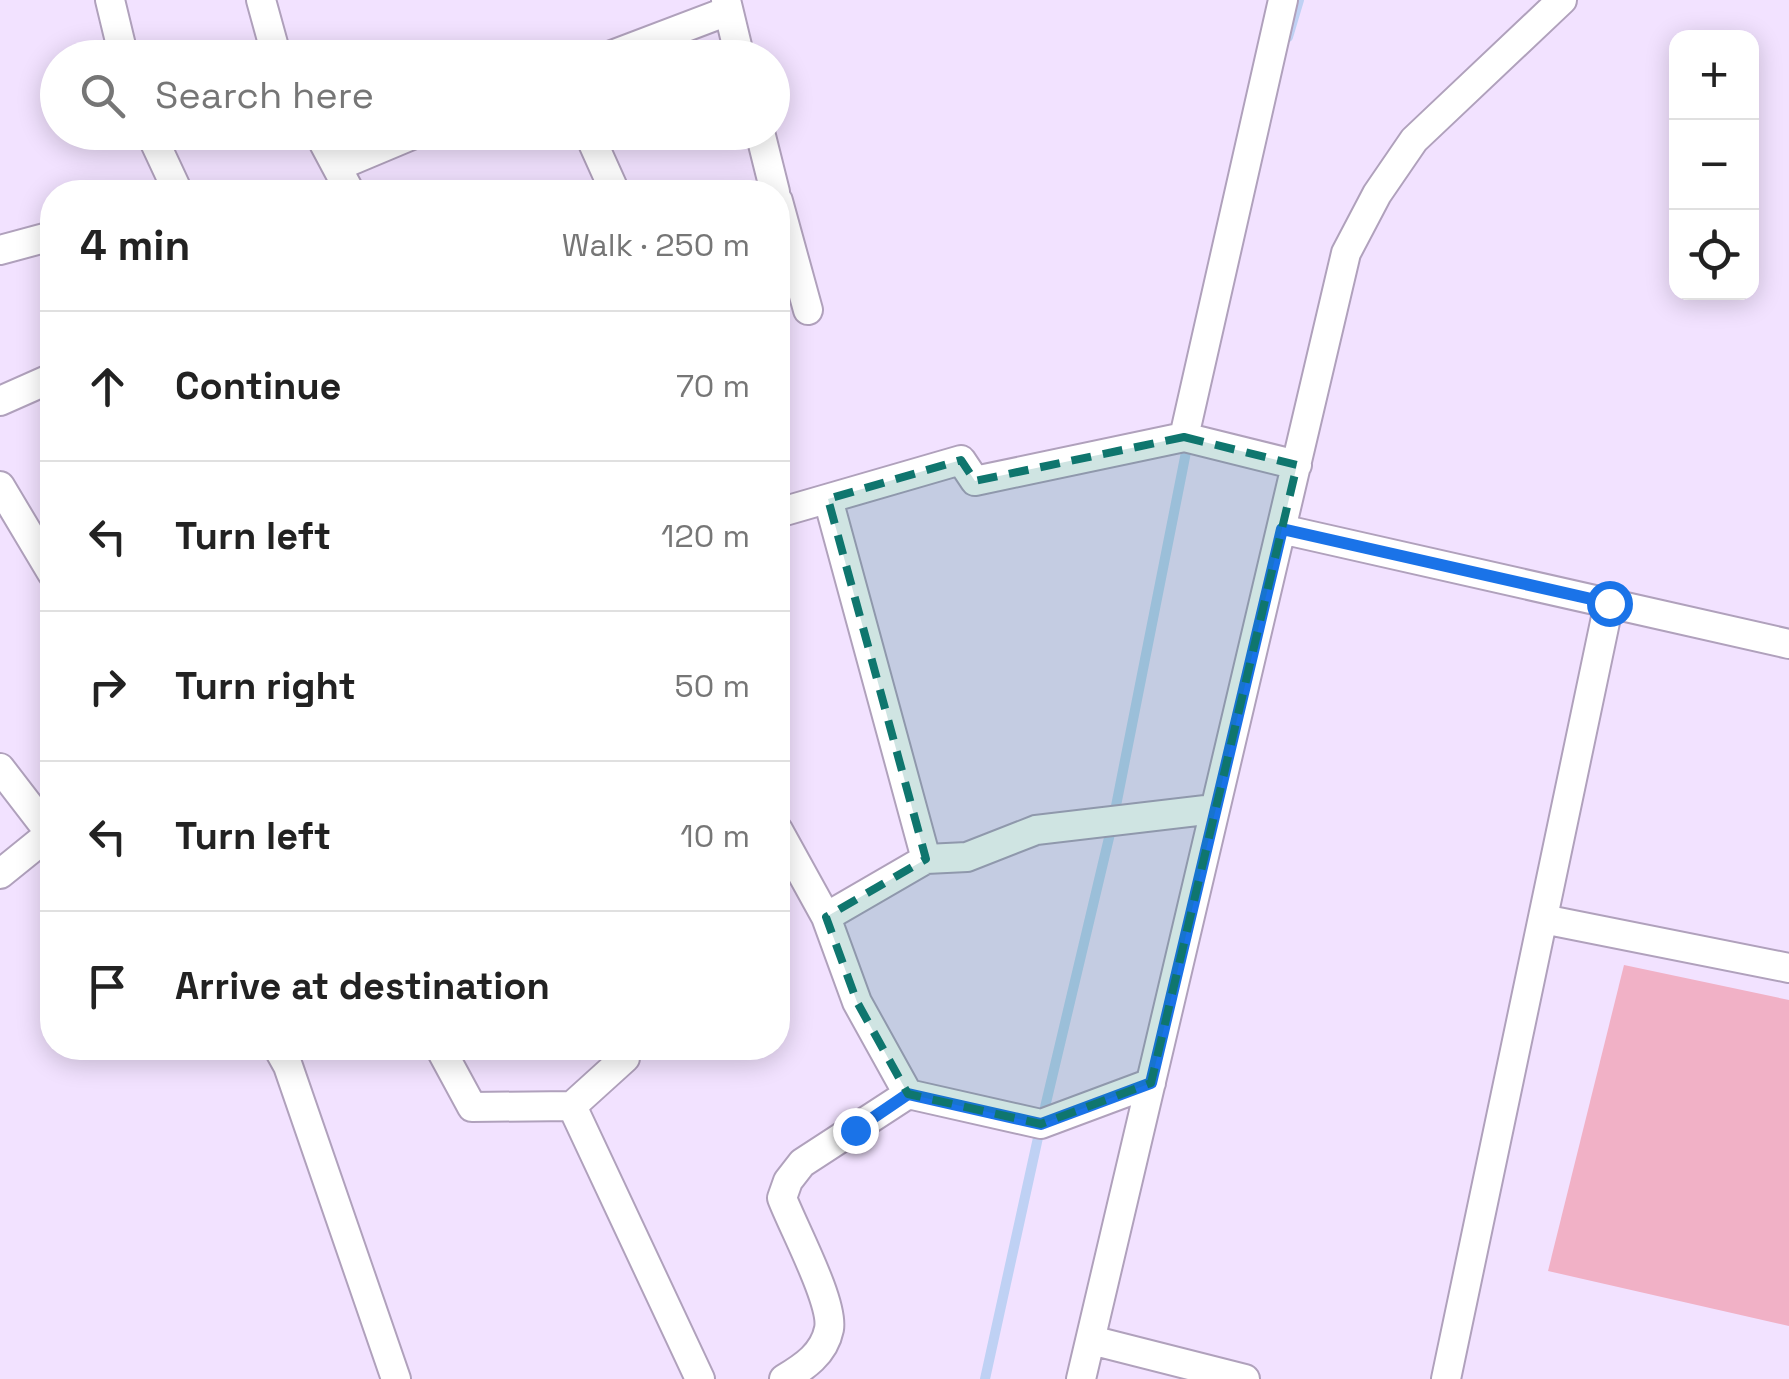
<!DOCTYPE html>
<html lang="en">
<head>
<meta charset="utf-8">
<style>
  :root { --surface:#fff; --page:#f6f6f6; --text:#222; --muted:#767676; --line:#e0e0e0 }
  body { margin:0; font-family:"Space Grotesk",sans-serif; background:var(--page); color:var(--text) }
  .controls { position:absolute; right:30px; top:30px; display:grid; overflow:hidden; border-radius:20px; box-shadow:0 5px 25px #0003 }
  .controls button { width:90px; height:90px; display:grid; place-items:center; padding:0; border:0; border-bottom:2px solid var(--line); background:var(--surface); color:var(--text); font:50px sans-serif }
  .stop { position:absolute; width:30px; height:30px; margin:-22px; border:8px solid #1a73e8; border-radius:50%; background:#fff }
  .stop.end { background:#1a73e8; border-color:#fff; box-shadow:0 2px 10px #0008 }
  .list { margin:0; padding:0; list-style:none }
  h2 { display:flex; justify-content:space-between; align-items:center; height:130px; margin:0; padding:0 40px; font-size:42px }
  h2 small { font-size:32px; font-weight:400; color:var(--muted) }
  .list li { display:grid; grid-template-columns:65px 1fr auto; gap:30px; align-items:center; box-sizing:border-box; height:150px; padding:0 40px; border-top:2px solid var(--line) }
  .list b { display:block; font-size:38px; white-space:nowrap }
  .list em { font-size:32px; font-style:normal; color:var(--muted) }
  .icon { flex:none; width:55px; height:55px; fill:none; stroke:currentColor; stroke-width:2; stroke-linecap:round; stroke-linejoin:round }
  .map { position:relative; flex:none; width:1789px; height:1379px; overflow:hidden }
  .search { position:absolute; background:var(--surface); box-shadow:0 5px 25px #0003; left:40px; top:40px; width:750px; height:110px; display:flex; align-items:center; gap:25px; box-sizing:border-box; padding:0 35px; border-radius:55px; color:var(--muted); font-size:38px }
  .panel { position:absolute; background:var(--surface); box-shadow:0 5px 25px #0003; left:40px; top:180px; width:750px; height:880px; border-radius:40px }
  .map>svg:first-child { display:block }
  .green { fill:#f1b1c6 }
  .lines { fill:none; stroke-linecap:round; stroke-linejoin:round }
  .stream { stroke:#bfd1f4; stroke-width:10 }
  .minor-casing { stroke:#b0a1bc; stroke-width:32 }
  .minor { stroke:#fff; stroke-width:28 }
  .route { stroke:#1a73e8; stroke-width:12 }
  .marked { fill:#0f766e; fill-opacity:0.2; stroke:#0f766e; stroke-width:8; stroke-dasharray:20 12; stroke-linejoin:round }
</style>
</head>
<body>
<div class="map">
<svg width="1789" height="1379" viewBox="0 0 1789 1379">
  <rect width="100%" height="100%" fill="#f2e2ff"/>
  <path class="green" d="M1624,965L1789,1000V1326L1548,1271Z"/>
  <g class="lines">
    <path class="stream" d="M1288,37L1299,0
      M985,1379L1041,1124L1113,821L1188,442"/>
    <defs>
      <path id="minor" d="M110,0L124,58
        M261,0L277,58
        M726,0L740,58
        M604,58L728,11
        M150,132L178,192
        M318,132L350,192
        M588,132L615,192
        M760,132L775,192
        M338,166L419,132
        M778,201L808,310
        M0,250L52,236
        M0,401L52,378
        M1184,437L1297,465
        M0,486L52,573
        M828,499L926,859
        M778,513L961,460L975,481L1184,437L1283,0
        M1281,529L1789,644
        M0,768L50,833
        M778,830L826,917L857,1002L908,1094
        M0,874L52,832
        M826,917L926,859L967,857L1036,830L1214,809
        M1543,919L1789,968
        M278,1048L288,1066L396,1379
        M440,1048L472,1107L572,1106L625,1058
        M572,1106L700,1379
        M1091,1340L1245,1379
        M784,1379C804,1367 824,1354 829,1329C834,1303 793,1227 782,1198L788,1181L802,1163L908,1094L1041,1124L1151,1083
        M1081,1379L1346,253L1377,194L1414,140L1562,0
        M1446,1379L1609,603"/>
    </defs>
    <use href="#minor" class="minor-casing"/>
    <use href="#minor" class="minor"/>
  </g>
  <g class="lines">
    <path class="route" d="M855,1130L908,1094L1041,1124L1151,1083L1282,529L1609,603"/>
  </g>
  <path class="marked" d="M1184,437L1297,465L1151,1083L1041,1124L908,1094L857,1002L826,917L926,859L828,499L961,460L975,481Z"/>
</svg>
<div class="controls">
<button>+</button>
<button>−</button>
<button><svg class="icon" aria-label="locate" viewBox="0 0 24 24"><circle cx="12" cy="12" r="6"/><path d="M12 2v4M12 18v4M2 12h4M18 12h4"/></svg></button>
</div>
<div class="stop" style="left:1609px;top:603px"></div>
<div class="stop end" style="left:855px;top:1130px"></div>
<div class="search"><svg class="icon" aria-label="search" viewBox="0 0 24 24"><circle cx="10" cy="10" r="6"/><path d="M15 15l6 6"/></svg>Search here</div>
<section class="panel">
<h2>4 min<small>Walk · 250 m</small></h2>
<ul class="list">
<li><svg class="icon" aria-label="ahead" viewBox="0 0 24 24"><path d="M12 20V5M6 11l6-6 6 6"/></svg><div><b>Continue</b></div><em>70 m</em></li>
<li><svg class="icon" aria-label="left" viewBox="0 0 24 24"><path d="M17 20v-9H6M10 6l-5 5 5 5"/></svg><div><b>Turn left</b></div><em>120 m</em></li>
<li><svg class="icon" aria-label="right" viewBox="0 0 24 24"><path d="M7 20v-9h11M14 6l5 5-5 5"/></svg><div><b>Turn right</b></div><em>50 m</em></li>
<li><svg class="icon" aria-label="left" viewBox="0 0 24 24"><path d="M17 20v-9H6M10 6l-5 5 5 5"/></svg><div><b>Turn left</b></div><em>10 m</em></li>
<li><svg class="icon" aria-label="arrive" viewBox="0 0 24 24"><path d="M6 21V4h12l-3 4 3 4H6"/></svg><div><b>Arrive at destination</b></div></li>
</ul>
</section>
</div>
</body>
</html>
